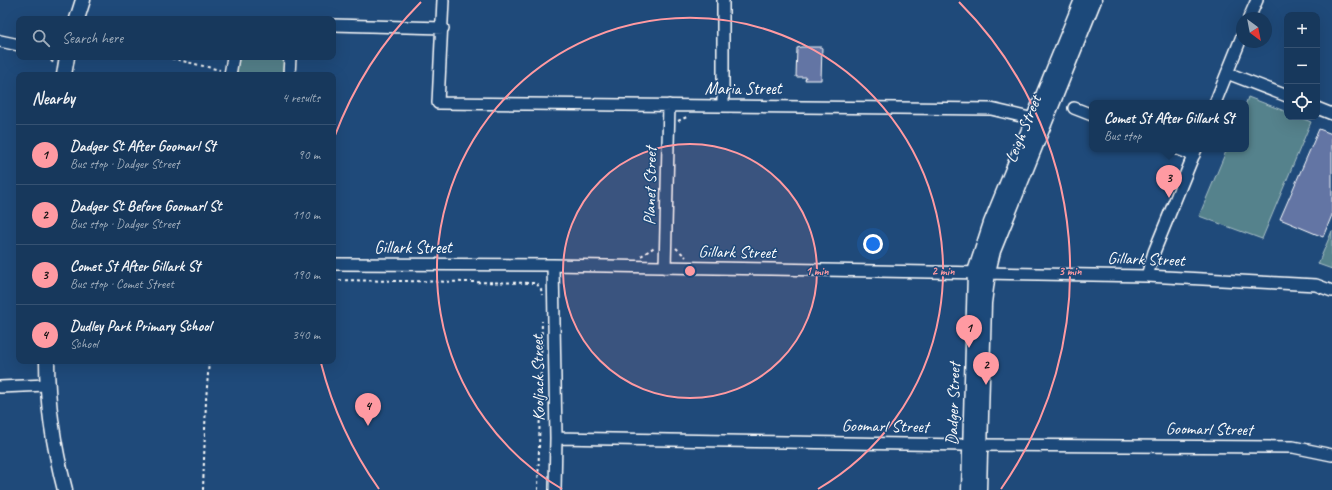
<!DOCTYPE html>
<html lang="en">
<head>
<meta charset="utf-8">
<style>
  :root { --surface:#17385c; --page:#244365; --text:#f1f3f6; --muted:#9eacbb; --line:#365272; --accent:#ff9aa2 }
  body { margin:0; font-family:Caveat,sans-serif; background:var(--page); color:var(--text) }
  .controls { position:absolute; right:12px; top:12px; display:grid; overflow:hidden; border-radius:8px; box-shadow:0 4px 16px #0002 }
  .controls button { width:36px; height:36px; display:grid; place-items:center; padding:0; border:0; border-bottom:1px solid var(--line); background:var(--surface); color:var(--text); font:20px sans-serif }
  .compass { position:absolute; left:1236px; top:12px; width:36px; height:36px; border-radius:50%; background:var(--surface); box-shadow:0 4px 16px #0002; rotate:148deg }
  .you { position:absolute; left:873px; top:244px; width:14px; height:14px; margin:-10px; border:3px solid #fff; border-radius:50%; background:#1a73e8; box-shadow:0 0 0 6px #1a73e833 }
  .badge { display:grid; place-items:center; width:26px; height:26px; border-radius:50%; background:var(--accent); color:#111; font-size:13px; font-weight:700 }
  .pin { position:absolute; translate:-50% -33px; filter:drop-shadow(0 1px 2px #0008) }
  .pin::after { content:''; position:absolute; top:21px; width:14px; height:12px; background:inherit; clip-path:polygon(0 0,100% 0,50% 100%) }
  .popup { position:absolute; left:1089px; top:100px; width:160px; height:52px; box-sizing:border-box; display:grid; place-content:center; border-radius:8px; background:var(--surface); filter:drop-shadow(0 1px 3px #0005); font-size:13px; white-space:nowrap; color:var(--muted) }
  .popup b { font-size:15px; color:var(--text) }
  .popup::after { content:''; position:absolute; left:50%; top:100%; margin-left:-8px; border:8px solid transparent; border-top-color:var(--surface) }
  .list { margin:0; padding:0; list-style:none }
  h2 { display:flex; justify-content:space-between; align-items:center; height:52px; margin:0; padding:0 16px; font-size:17px }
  h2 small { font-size:13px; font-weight:400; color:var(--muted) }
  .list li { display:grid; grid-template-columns:26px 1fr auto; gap:12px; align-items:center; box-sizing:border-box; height:60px; padding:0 16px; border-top:1px solid var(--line) }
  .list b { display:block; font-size:15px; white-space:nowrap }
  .list p { margin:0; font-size:13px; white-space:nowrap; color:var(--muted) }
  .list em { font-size:13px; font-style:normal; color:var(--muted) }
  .icon { flex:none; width:22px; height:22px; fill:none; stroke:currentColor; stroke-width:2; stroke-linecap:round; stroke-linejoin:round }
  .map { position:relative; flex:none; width:1332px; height:490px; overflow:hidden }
  .search { position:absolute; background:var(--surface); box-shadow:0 4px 16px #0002; left:16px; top:16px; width:320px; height:44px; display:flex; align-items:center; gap:10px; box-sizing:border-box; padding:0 14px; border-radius:8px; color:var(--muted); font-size:15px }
  .panel { position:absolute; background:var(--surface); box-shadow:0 4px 16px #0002; left:16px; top:72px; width:320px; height:292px; border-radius:8px }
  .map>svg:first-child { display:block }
  .green { fill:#54828c; stroke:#aac0c6 }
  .building { fill:#6475a4; stroke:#fff }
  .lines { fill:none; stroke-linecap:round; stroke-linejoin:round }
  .minor-casing { stroke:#fff; stroke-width:14 }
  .tertiary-casing { stroke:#fff; stroke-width:17 }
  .path { stroke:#fff; stroke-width:2; stroke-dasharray:3 3; stroke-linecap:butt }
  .minor { stroke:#1f4a7a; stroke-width:11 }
  .tertiary { stroke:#1f4a7a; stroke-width:14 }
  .ring { fill:none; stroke:#ff9aa2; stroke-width:2 }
  .labels { text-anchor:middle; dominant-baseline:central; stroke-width:3; stroke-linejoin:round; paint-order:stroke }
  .street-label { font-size:17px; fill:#fff; stroke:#1f4a7a }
  .centre { fill:#ff9aa2; stroke:#1f4a7a; stroke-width:2 }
  .ring-label { font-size:12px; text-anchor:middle; font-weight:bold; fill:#ff9aa2; stroke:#1f4a7a; stroke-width:3; stroke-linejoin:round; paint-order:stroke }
</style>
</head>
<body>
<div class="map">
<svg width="1332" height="490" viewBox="0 0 1332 490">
  <rect width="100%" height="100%" fill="#1f4a7a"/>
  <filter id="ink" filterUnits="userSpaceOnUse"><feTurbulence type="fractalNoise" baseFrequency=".025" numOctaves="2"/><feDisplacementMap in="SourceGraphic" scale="8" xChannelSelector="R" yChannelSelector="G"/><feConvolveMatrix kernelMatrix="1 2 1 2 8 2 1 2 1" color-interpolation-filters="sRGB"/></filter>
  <g filter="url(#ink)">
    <path class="green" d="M239,57H284L283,75H235Z
      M1248,97L1287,112V117H1299L1311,122L1262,239L1199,216L1227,149H1246V103Z
      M1332,231V269L1318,264Z"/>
    <path class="building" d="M801,47H822L821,80H805L806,77H796L797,48Z
      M1319,129L1332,134V215L1323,237L1280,219Z"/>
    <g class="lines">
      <defs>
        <path id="minor" d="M443,0L438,103L991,109L1034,119L1040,123
          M723,0V104
          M1249,18L1257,0
          M333,25L443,28
          M0,41L19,45
          M1227,73L1287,96
          M230,75L233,57
          M289,75L290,57
          M1215,103L1242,36
          M1074,108L1092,115
          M1317,108L1332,114
          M1178,149L1194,155
          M333,264L553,265L1147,276L1316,285L1332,291
          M553,265L556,438L555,490
          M665,268L669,105
          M1147,276L1154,252L1196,149
          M0,387L47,385
          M556,438L965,445L1293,447L1332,455"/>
        <path id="tertiary" d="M77,19L83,0
          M64,75L67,57
          M47,361C47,405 54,448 65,490
          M969,490L975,272L991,223L1082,0
          M979,490L984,303L988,272L993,251L1094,0"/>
      </defs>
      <use href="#minor" class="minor-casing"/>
      <use href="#tertiary" class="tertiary-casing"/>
      <path class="path" d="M46,57L54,63
        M166,57L220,70
        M678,121L689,116
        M676,248L686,257
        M641,256L656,246
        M333,280L536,283L541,289L542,295
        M203,490L206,400L209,361
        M538,490L542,321"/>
      <use href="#minor" class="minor"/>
      <use href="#tertiary" class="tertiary"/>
    </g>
  </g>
  <circle cx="690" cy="271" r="127" fill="#ff9aa2" fill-opacity=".12"/>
  <g class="ring">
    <circle cx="690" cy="271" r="127"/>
    <path d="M562 489A253 253 0 1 1 818 489"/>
    <path d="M379 489A380 380 0 0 1 321 363M334 138A380 380 0 0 1 421 2M959 2A380 380 0 0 1 1001 489"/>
  </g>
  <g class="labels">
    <g class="street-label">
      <text x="743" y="88">Maria Street</text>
      <text transform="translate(1023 129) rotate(-68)">Leigh Street</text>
      <text transform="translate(650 186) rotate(-89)">Planet Street</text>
      <text x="413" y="247">Gillark Street</text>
      <text transform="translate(737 252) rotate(1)">Gillark Street</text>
      <text transform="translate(1146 259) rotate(2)">Gillark Street</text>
      <text transform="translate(538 378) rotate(-91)">Kooljack Street</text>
      <text transform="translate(953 404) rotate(-88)">Dadger Street</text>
      <text transform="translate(885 426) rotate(1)">Goomarl Street</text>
      <text transform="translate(1209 429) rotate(1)">Goomarl Street</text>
    </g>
  </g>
  <circle cx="690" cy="271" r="6" class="centre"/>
  <g class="ring-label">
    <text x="817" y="275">1 min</text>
    <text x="943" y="275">2 min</text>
    <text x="1070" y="275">3 min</text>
  </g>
</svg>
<div class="controls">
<button>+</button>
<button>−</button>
<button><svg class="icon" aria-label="locate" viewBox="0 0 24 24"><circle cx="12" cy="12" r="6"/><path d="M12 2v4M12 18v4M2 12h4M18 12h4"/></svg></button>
</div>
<svg class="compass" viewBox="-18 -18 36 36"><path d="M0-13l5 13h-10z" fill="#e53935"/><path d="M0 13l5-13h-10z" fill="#9eacbb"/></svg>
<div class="you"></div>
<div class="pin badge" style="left:969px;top:348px">1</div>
<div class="pin badge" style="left:986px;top:385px">2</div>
<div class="pin badge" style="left:1169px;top:198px">3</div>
<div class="popup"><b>Comet St After Gillark St</b>Bus stop</div>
<div class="pin badge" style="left:368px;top:426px">4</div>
<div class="search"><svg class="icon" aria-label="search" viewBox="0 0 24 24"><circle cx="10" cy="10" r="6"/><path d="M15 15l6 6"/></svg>Search here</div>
<section class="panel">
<h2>Nearby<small>4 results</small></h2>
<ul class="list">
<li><span class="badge">1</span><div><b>Dadger St After Goomarl St</b><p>Bus stop · Dadger Street</p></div><em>90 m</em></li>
<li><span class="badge">2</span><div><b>Dadger St Before Goomarl St</b><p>Bus stop · Dadger Street</p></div><em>110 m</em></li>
<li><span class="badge">3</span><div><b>Comet St After Gillark St</b><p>Bus stop · Comet Street</p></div><em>190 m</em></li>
<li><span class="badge">4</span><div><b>Dudley Park Primary School</b><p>School</p></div><em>340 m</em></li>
</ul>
</section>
</div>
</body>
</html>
